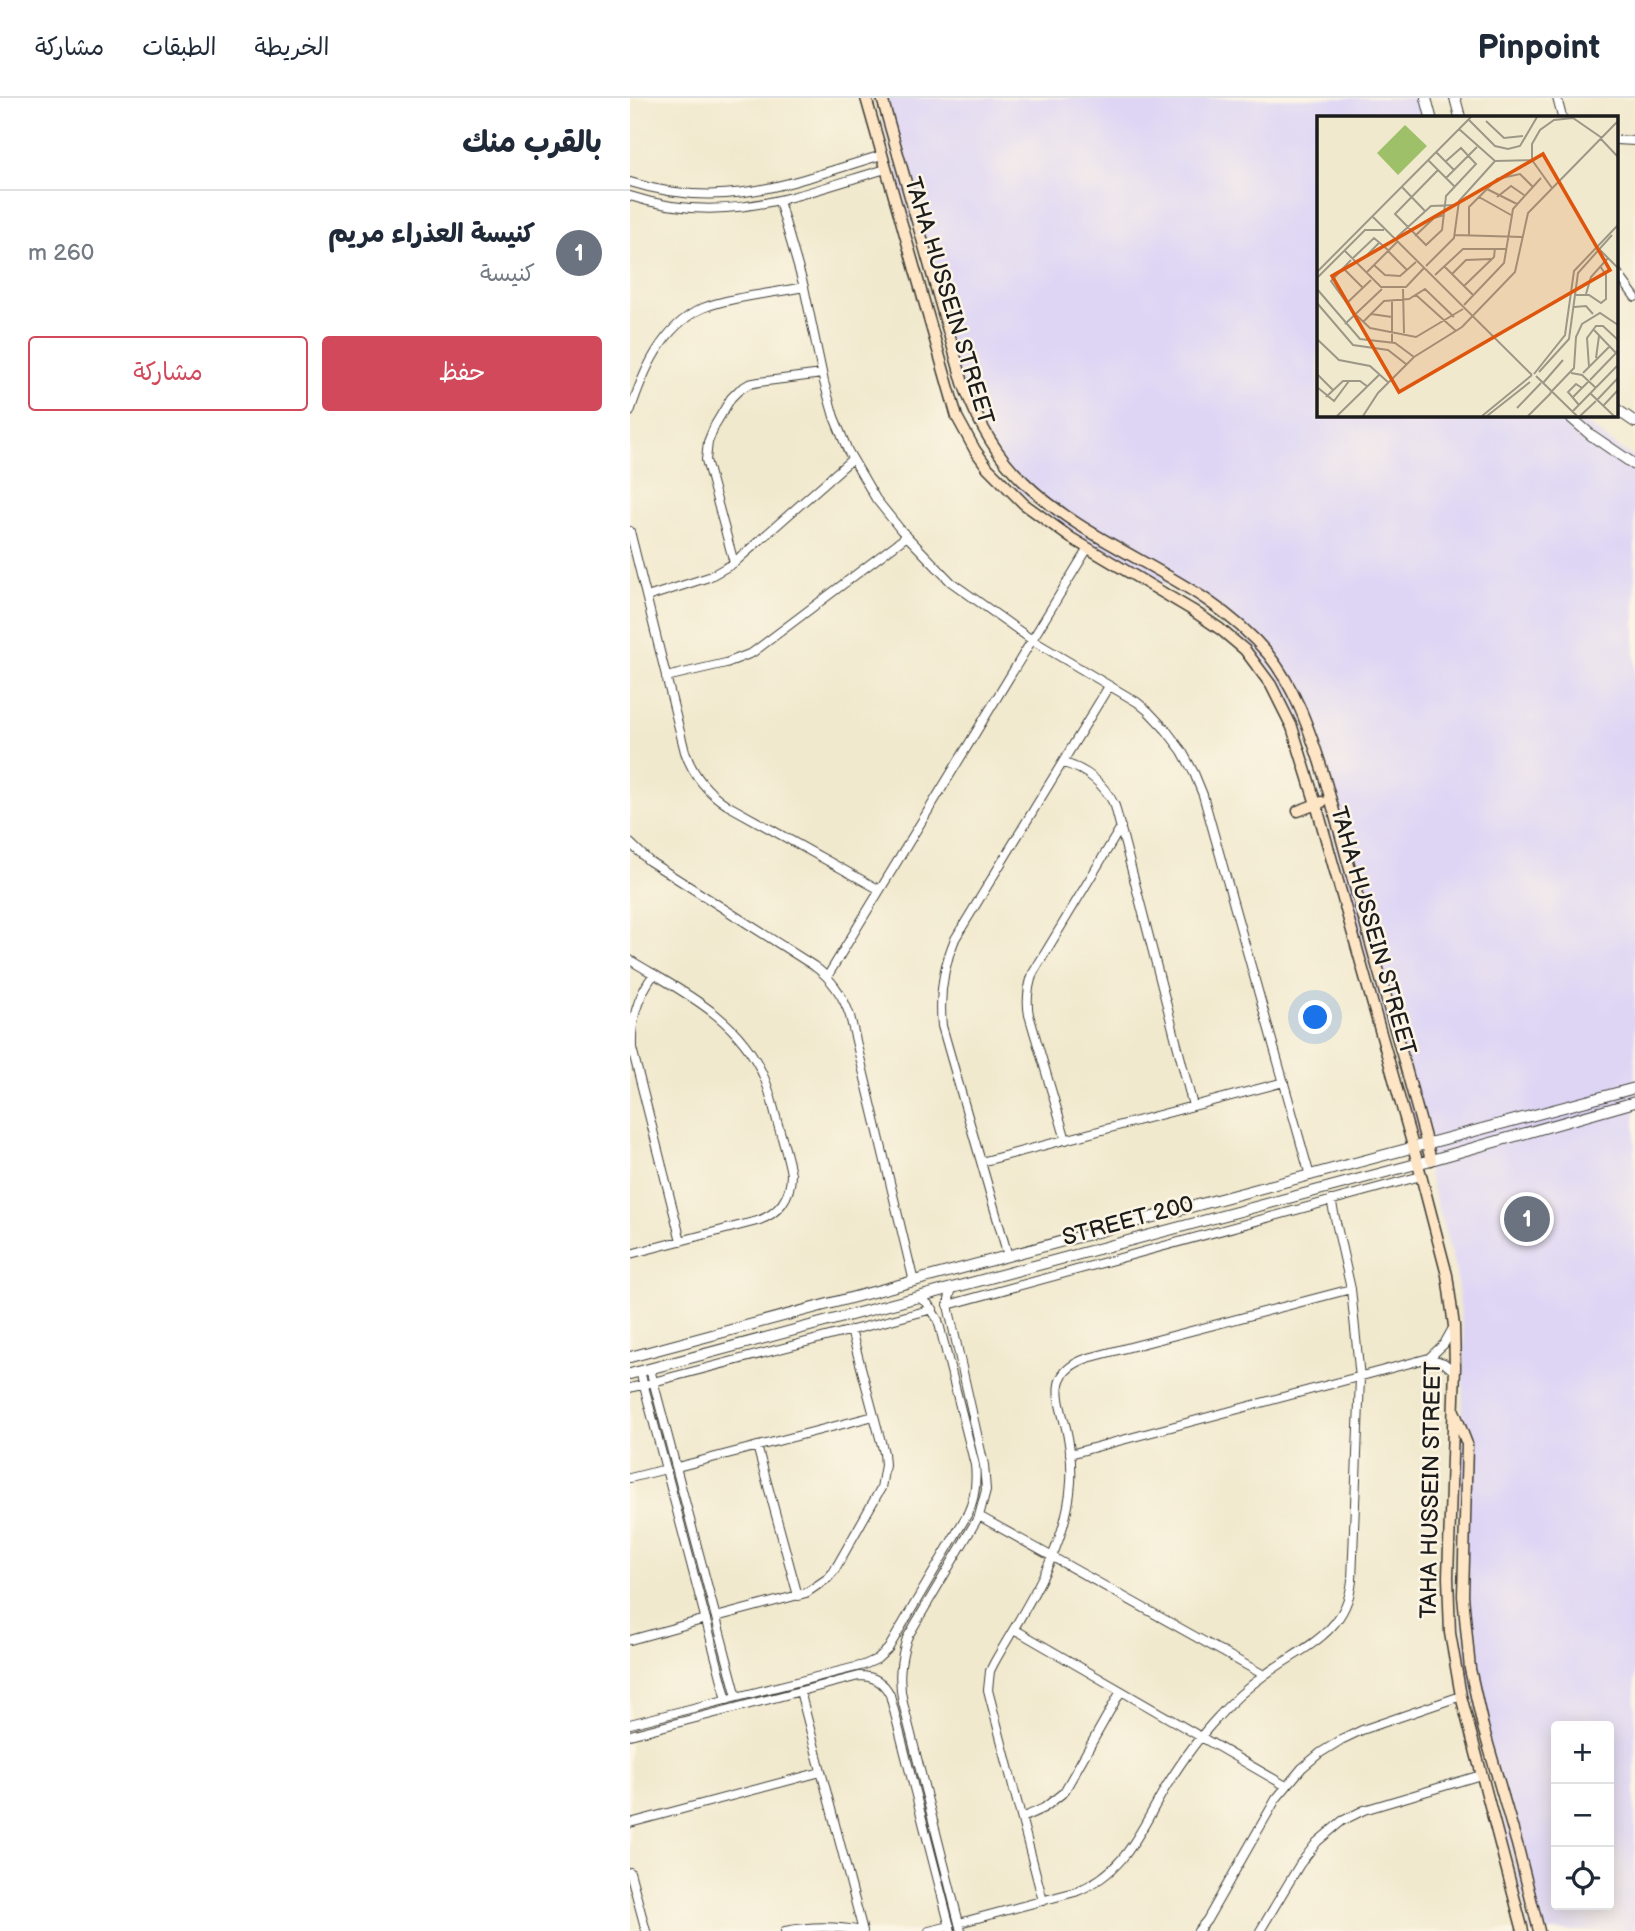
<!DOCTYPE html>
<html lang="ar">
<head>
<meta charset="utf-8">
<style>
  :root { --surface:#fff; --page:#f2f2f3; --text:#1f2937; --muted:#747a83; --line:#e0e1e3; --accent:#d1495b }
  body { margin:0; font-family:"Balsamiq Sans","Playpen Sans Arabic",sans-serif; background:var(--page); color:var(--text); direction:rtl }
  .controls { position:absolute; right:21px; bottom:21px; display:grid; overflow:hidden; border-radius:7px; box-shadow:0 4px 18px #0003 }
  .controls button { width:63px; height:63px; display:grid; place-items:center; padding:0; border:0; border-bottom:2px solid var(--line); background:var(--surface); color:var(--text); font:35px sans-serif }
  .you { position:absolute; left:686px; top:920px; width:24px; height:24px; margin:-18px; border:5px solid #fff; border-radius:50%; background:#1a73e8; box-shadow:0 0 0 10px #1a73e833 }
  .badge { display:grid; place-items:center; width:46px; height:46px; border-radius:50%; background:var(--accent); color:#fff; font-size:23px; font-weight:700 }
  .pin { position:absolute; translate:-50% -50%; border:4px solid #fff; box-shadow:0 2px 7px #0006 }
  .list { margin:0; padding:0; list-style:none }
  h2 { display:flex; justify-content:space-between; align-items:center; height:91px; margin:0; padding:0 28px; font-size:30px }
  h2 small { font-size:23px; font-weight:400; color:var(--muted) }
  .list li { display:grid; grid-template-columns:46px 1fr auto; gap:21px; align-items:center; box-sizing:border-box; height:126px; padding:0 28px; border-top:2px solid var(--line) }
  .list b { display:block; font-size:26px; white-space:nowrap }
  .list p { margin:0; font-size:23px; white-space:nowrap; color:var(--muted) }
  .list em { font-size:23px; font-style:normal; color:var(--muted) }
  .actions { display:flex; gap:14px; padding:21px 28px }
  .actions a { flex:1; padding:16px 0; border:2px solid var(--accent); border-radius:7px; text-align:center; font-size:24px; color:var(--accent) }
  .actions .main { background:var(--accent); color:#fff }
  .icon { flex:none; width:38px; height:38px; fill:none; stroke:currentColor; stroke-width:2; stroke-linecap:round; stroke-linejoin:round }
  .map { position:relative; flex:none; width:1005px; height:1833px; overflow:hidden; direction:ltr }
  header { display:flex; align-items:center; gap:42px; box-sizing:border-box; height:98px; padding:0 35px; background:var(--surface); border-bottom:2px solid var(--line) }
  header strong { font-size:33px }
  nav { display:flex; gap:38px; margin-inline-start:auto; font-size:24px }
  main { display:flex }
  aside { flex:1; background:var(--surface) }
  .map>svg:first-child { display:block }
  .built { fill:#ded5f5; fill-rule:evenodd }
  .lines { fill:none; stroke-linecap:round; stroke-linejoin:round }
  .minor-casing { stroke:#3c3b37; stroke-width:10 }
  .tertiary-casing { stroke:#3c3b37; stroke-width:12 }
  .secondary-casing { stroke:#3c3b37; stroke-width:13 }
  .minor { stroke:#fff; stroke-width:8 }
  .tertiary { stroke:#fff; stroke-width:10 }
  .secondary { stroke:#fde5c5; stroke-width:10 }
  .labels { text-anchor:middle; dominant-baseline:central; stroke-width:5; stroke-linejoin:round; paint-order:stroke }
  .street-label { font-size:23px; fill:#1c1c1c; stroke:#fcf5e5 }
  .inset-road { fill:none; stroke:#9c9786; stroke-width:2 }
  .view { fill:#de560d; fill-opacity:0.15; stroke:#de560d; stroke-width:3.5 }
  .inset-edge { fill:none; stroke:#1c1c1c; stroke-width:3.5 }
</style>
</head>
<body>
<header>
<strong>Pinpoint</strong>
<nav><a>الخريطة</a><a>الطبقات</a><a>مشاركة</a></nav>
</header>
<main>
<div class="map">
<svg width="1005" height="1833" viewBox="0 0 1005 1833">
  <rect width="100%" height="100%" fill="#fcf5e5"/>
  <filter id="ink" filterUnits="userSpaceOnUse"><feTurbulence type="fractalNoise" baseFrequency=".0143" numOctaves="2"/><feDisplacementMap in="SourceGraphic" scale="14" xChannelSelector="R" yChannelSelector="G"/><feConvolveMatrix kernelMatrix="1 2 1 2 8 2 1 2 1" color-interpolation-filters="sRGB"/></filter>
  <filter id="wash" filterUnits="userSpaceOnUse"><feTurbulence type="fractalNoise" baseFrequency=".00686" numOctaves="4" result="noise"/><feDisplacementMap in="SourceGraphic" scale="28" xChannelSelector="R" yChannelSelector="G"/><feGaussianBlur stdDeviation="1.57" result="paint"/><feColorMatrix in="noise" values="0 0 0 0 0 0 0 0 0 0 0 0 0 0 0 0 0 1.4 0 .05"/><feComposite in="paint" operator="in"/></filter>
  <g filter="url(#wash)">
    <rect width="100%" height="100%" fill="#f1e9cd"/>
    <path class="built" d="M246,0H792L798,19H688V317H945L989,350L1005,360V1833H901L836,1567L829,1465L834,1243L826,1174L675,639L651,585L628,555L616,543L561,501L457,442L415,414L388,392L375,374L345,325L331,293ZM926,1628H979V1807H926Z"/>
  </g>
  <g filter="url(#ink)">
    <g class="lines">
      <defs>
        <path id="minor" d="M927,0L932,19
          M986,42L1005,43
          M0,84C95,114 162,84 252,57
          M0,98C95,129 166,97 256,71
          M149,103L174,189L194,284L204,319L218,353L246,401L270,431L321,484L402,542L507,604L518,613L536,632L552,653L564,675L573,697L680,1078
          M986,173L1005,199
          M0,314C13,274 32,228 73,210C99,199 145,195 174,189
          M0,433L55,654C63,677 77,694 97,707L250,792
          M104,465L76,362L78,344L85,327L101,300L109,292L119,286L129,284L192,276
          M17,499L79,479L104,465L222,361
          M36,579L96,565L122,555L277,438
          M433,665C457,671 474,686 485,708L563,1008
          M0,745L19,763L184,868C202,881 213,897 220,918L284,1184
          M0,862C51,893 108,919 133,977C140,992 143,1008 147,1023C152,1041 158,1058 161,1076C161,1099 149,1116 127,1123L0,1156
          M24,876C7,899 1,922 2,950L51,1143
          M197,879L458,450
          M436,1042L399,917C396,902 398,889 403,875L491,729
          M351,1064L654,984
          M378,1158L312,928C309,897 313,869 325,841L479,588
          M322,1190L319,1201V1212L354,1367L356,1392L349,1418L277,1540C270,1563 268,1582 273,1605L331,1833
          M318,1207L791,1078
          M799,1260L814,1265L825,1274
          M20,1271L107,1599
          M10,1273L97,1602
          M0,1290L303,1211
          M127,1348L168,1498
          M440,1356L799,1260L814,1246L823,1230
          M47,1369L244,1318
          M0,1380L36,1371
          M349,1418L634,1577
          M86,1519L176,1495L198,1480L204,1473L251,1390L255,1367L254,1355L221,1232
          M384,1531L656,1688
          M0,1542L76,1521
          M170,1593L233,1833
          M0,1626L234,1567L247,1561L258,1551L337,1417C345,1401 347,1385 345,1367L308,1222L298,1206L288,1199
          M0,1637L229,1578C244,1578 254,1584 260,1597L321,1833
          M392,1720L414,1710L434,1694L491,1593
          M0,1725L191,1674
          M0,1774L16,1833
          M413,1803L358,1592L360,1573L364,1565C396,1508 437,1451 441,1384C442,1366 440,1347 436,1330C428,1299 417,1274 458,1260L721,1191
          M329,1825L445,1794C497,1774 510,1732 537,1687C552,1663 568,1640 588,1619C602,1603 618,1589 636,1576C673,1549 717,1535 722,1482L730,1280L721,1191L701,1102
          M155,1833C181,1828 206,1828 232,1833
          M299,1833L320,1828
          M568,1833L577,1822L646,1701L672,1670L690,1655L711,1642L732,1632L831,1598
          M630,1833L670,1766L687,1744L712,1723L734,1712L851,1677"/>
        <path id="tertiary" d="M796,0L801,19
          M825,0L830,19
          M986,311L1005,324
          M938,317L961,337L1005,367
          M0,1259L1005,990
          M0,1276L801,1062L1005,1004"/>
        <path id="secondary" d="M236,0L327,319L345,352L358,370L394,406L441,440L562,512L590,531L615,552L641,587L662,629L686,706L788,1066L817,1177L824,1228L825,1269L818,1479L820,1535L831,1598L893,1833
          M252,0L333,285C346,320 365,357 393,383C465,454 572,477 638,556C664,589 677,625 690,665C702,704 712,743 723,782C749,875 776,968 801,1062
          M668,713L692,704
          M825,1315L837,1346L833,1498L840,1571L853,1629L887,1746L909,1833"/>
      </defs>
      <use href="#minor" class="minor-casing"/>
      <use href="#tertiary" class="tertiary-casing"/>
      <use href="#secondary" class="secondary-casing"/>
      <use href="#minor" class="minor"/>
      <use href="#tertiary" class="tertiary"/>
      <use href="#secondary" class="secondary"/>
    </g>
  </g>
  <g class="labels">
    <g class="street-label">
      <text transform="translate(319 203) rotate(73)">TAHA HUSSEIN STREET</text>
      <text transform="translate(743 833) rotate(74)">TAHA HUSSEIN STREET</text>
      <text transform="translate(498 1123) rotate(-15)">STREET 200</text>
      <text transform="translate(801 1392) rotate(-89)">TAHA HUSSEIN STREET</text>
    </g>
  </g>
  <g transform="translate(687 18)">
    <rect width="301" height="301" fill="#f1e9cd"/>
    <path d="M88,9L110,30L81,59L60,37Z" fill="#9ec069"/>
    <path class="inset-road" d="M151,3L178,30L191,33L203,30L220,1M169,5L187,22L206,20M142,13L178,45L215,44M284,23L301,41M119,36L137,54M111,44L138,71M121,54L78,98L109,129L125,114L129,80L159,48L144,32L128,46M129,62L160,31M85,71L108,95M235,72L215,44V28L223,14L237,4L256,2L285,22M170,73L200,88M162,81L194,99M180,81L194,70L207,79M55,100L215,259M138,119L205,121M98,120L117,102L127,99M152,120V91L180,63L203,58L216,71M80,121L114,90L140,89M282,133L301,152M28,135L64,171H89L107,152M71,135L90,154M48,141L63,126M35,143L57,122L71,134M34,144L14,165L37,197M57,149L68,159L83,160L99,146M109,150L137,122L142,85L178,45M127,150L156,179M26,152L46,172M0,156L154,1M49,157L81,125M135,158L149,144L174,143M118,159L146,133H190M0,162L48,114H67M147,170L177,141L178,132M0,173L43,223L78,227L97,241M86,173L87,217M269,178L274,161L291,142M99,179L139,215M258,179H272L284,187L289,183V159L283,150M0,187L36,229L71,234L89,248M30,187L54,164M147,189L187,147L196,93L224,62M257,191L269,190L276,198M38,198L53,212L99,221L146,193M54,198L75,201M46,206L67,185L92,183L108,173L137,201M28,208L65,173M276,213L299,237M0,223L22,244L53,250L72,267M75,226V184M279,242L282,220M272,251L270,222L279,210H286L301,224M222,256L252,223L261,157L295,119M254,257L265,259L279,272M266,257L293,230M0,258L16,274M217,258L248,219L257,155L301,109M219,260L260,300M273,264L301,235M226,267L246,244M0,271L17,285L32,265M233,277L257,252L259,221L265,208L283,197L301,209M274,278L297,300M9,281L26,265H43L51,271M255,282L272,265M280,284L301,262M262,289L251,276L259,268L265,272M286,290L301,274M200,292L224,267M255,296L301,249M20,300L63,258M46,300L61,277L97,241L145,211L198,156L211,97L301,5M165,300L215,259M170,300L213,266M211,300L234,277M263,300L279,285"/>
    <path class="view" d="M226,38L293,154L82,276L15,160Z"/>
    <rect width="301" height="301" class="inset-edge"/>
  </g>
</svg>
<div class="controls">
<button>+</button>
<button>−</button>
<button><svg class="icon" aria-label="locate" viewBox="0 0 24 24"><circle cx="12" cy="12" r="6"/><path d="M12 2v4M12 18v4M2 12h4M18 12h4"/></svg></button>
</div>
<div class="you"></div>
<div class="pin badge" style="left:897px;top:1121px;background:#6b7280">1</div>
</div>
<aside>
<h2>بالقرب منك<small></small></h2>
<ul class="list">
<li><span class="badge" style="background:#6b7280">1</span><div><b>كنيسة العذراء مريم</b><p>كنيسة</p></div><em>260 m</em></li>
</ul>
<div class="actions"><a class="main">حفظ</a><a>مشاركة</a></div>
</aside>
</main>
</body>
</html>
